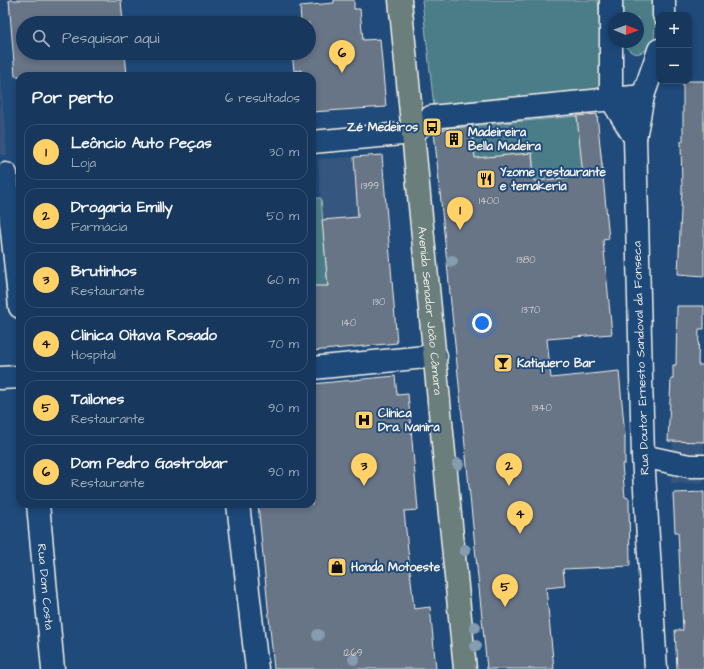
<!DOCTYPE html>
<html lang="pt">
<head>
<meta charset="utf-8">
<style>
  :root { --surface:#17385c; --page:#203f62; --text:#f1f3f6; --muted:#9eacbb; --line:#365272; --accent:#ffd166 }
  body { margin:0; font-family:"Architects Daughter",sans-serif; background:var(--page); color:var(--text) }
  .controls { position:absolute; right:12px; top:12px; display:grid; overflow:hidden; border-radius:8px; box-shadow:0 2px 6px #0003 }
  .controls button { width:36px; height:36px; display:grid; place-items:center; padding:0; border:0; border-bottom:1px solid var(--line); background:var(--surface); color:var(--text); font:20px sans-serif }
  .compass { position:absolute; left:608px; top:12px; width:36px; height:36px; border-radius:50%; background:var(--surface); box-shadow:0 2px 6px #0003; rotate:91deg }
  .you { position:absolute; left:482px; top:323px; width:14px; height:14px; margin:-10px; border:3px solid #fff; border-radius:50%; background:#1a73e8; box-shadow:0 0 0 6px #1a73e833 }
  .badge { display:grid; place-items:center; width:26px; height:26px; border-radius:50%; background:var(--accent); color:#111; font-size:13px; font-weight:700 }
  .pin { position:absolute; translate:-50% -33px; filter:drop-shadow(0 1px 2px #0008) }
  .pin::after { content:''; position:absolute; top:21px; width:14px; height:12px; background:inherit; clip-path:polygon(0 0,100% 0,50% 100%) }
  .list { margin:0; padding:0; list-style:none }
  h2 { display:flex; justify-content:space-between; align-items:center; height:52px; margin:0; padding:0 16px; font-size:17px }
  h2 small { font-size:13px; font-weight:400; color:var(--muted) }
  .list li { display:grid; grid-template-columns:26px 1fr auto; gap:12px; align-items:center; box-sizing:border-box; height:56px; margin:0 8px 8px; padding:0 8px; border:1px solid var(--line); border-radius:12px }
  .list b { display:block; font-size:15px; white-space:nowrap }
  .list p { margin:0; font-size:13px; white-space:nowrap; color:var(--muted) }
  .list em { font-size:13px; font-style:normal; color:var(--muted) }
  .icon { flex:none; width:22px; height:22px; fill:none; stroke:currentColor; stroke-width:2; stroke-linecap:round; stroke-linejoin:round }
  .map { position:relative; flex:none; width:704px; height:669px; overflow:hidden }
  .search { position:absolute; background:var(--surface); box-shadow:0 2px 6px #0003; left:16px; top:16px; width:300px; height:44px; display:flex; align-items:center; gap:10px; box-sizing:border-box; padding:0 14px; border-radius:22px; color:var(--muted); font-size:15px }
  .panel { position:absolute; background:var(--surface); box-shadow:0 2px 6px #0003; left:16px; top:72px; width:300px; height:436px; border-radius:12px }
  .map>svg:first-child { display:block }
  .built { fill:#35577e }
  .green { fill:#4c7d89; stroke:#a0b7b8 }
  .building { fill:#687487; stroke:#f4f1e8 }
  .lines { fill:none; stroke-linecap:round; stroke-linejoin:round }
  .minor-casing { stroke:#f4f1e8; stroke-width:25 }
  .major-casing { stroke:#f4f1e8; stroke-width:25 }
  .minor { stroke:#1f4a7a; stroke-width:22 }
  .major { stroke:#6b7f7c; stroke-width:22 }
  .tree { fill:#869caf }
  .labels { text-anchor:middle; dominant-baseline:central; stroke-width:4; stroke-linejoin:round; paint-order:stroke }
  .number-label { font-size:10px; fill:#d1d2d0 }
  .poi-label { font-size:12px; font-weight:bold; fill:#f4f1e8; stroke:#1f4a7a; text-anchor:start }
  .street-label { font-size:12px; fill:#f4f1e8; stroke:#1f4a7a }
</style>
</head>
<body>
<div class="map">
<svg width="704" height="669" viewBox="0 0 704 669">
  <rect width="100%" height="100%" fill="#1f4a7a"/>
  <filter id="ink" filterUnits="userSpaceOnUse"><feTurbulence type="fractalNoise" baseFrequency=".025" numOctaves="2"/><feDisplacementMap in="SourceGraphic" scale="8" xChannelSelector="R" yChannelSelector="G"/><feConvolveMatrix kernelMatrix="1 2 1 2 8 2 1 2 1" color-interpolation-filters="sRGB"/></filter>
  <g filter="url(#ink)">
    <path class="built" d="M0,64L7,155H0Z
      M354,157L358,217L322,220L318,159Z
      M673,441L704,442V483H671Z"/>
    <path class="green" d="M422,0H598L604,81L601,86L594,89L434,107Z
      M621,0H656L654,43C644,54 631,60 624,42H638V18H621Z
      M577,116L581,148L600,146L603,174L535,181L532,153L475,159L472,126Z
      M312,198H321L329,300L312,302Z"/>
    <path class="building" d="M9,0H121L123,23H23V53H125L127,76H15Z
      M334,0H354V9H360L363,40L380,39L386,107L312,112V76H301V70L294,71L292,53H309V23H301L300,6L334,3Z
      M683,81H704V276L678,274L682,189L681,141H683Z
      M597,114L609,239L603,240L612,334L547,339L551,378L619,371L625,435V464H622L625,497L629,498L630,566L563,569L565,586L546,588L554,669H487L434,131L436,130L472,126L475,158L532,153L534,181L583,176L577,116Z
      M382,155L397,343L312,351V286H328L322,220L358,217L354,157Z
      M677,306H704V329H699L698,365H704V442L668,441L671,379H673V365H676Z
      M395,376L397,395L408,394L418,510L404,511L414,609L430,607L436,669H274L258,504H312V384Z
      M704,492V669H677L675,630H683L678,532H675L673,493Z"/>
    <g class="lines">
      <defs>
        <g id="minor">
          <path d="M611,0V99L635,138"/>
          <path d="M664,15V0"/>
          <path d="M312,142L413,133L431,117L643,96"/>
          <path d="M6,174L20,307"/>
          <path d="M312,368L436,356"/>
          <path d="M0,378L20,377"/>
          <path d="M643,456L689,466H704"/>
          <path id="s1" d="M38,504L53,669"/>
          <path d="M238,504L257,669"/>
          <path d="M656,669L643,456L635,138L643,96L659,50"/>
        </g>
        <g id="major">
          <path id="s2" d="M400,0L465,669"/>
        </g>
      </defs>
      <use href="#minor" class="minor-casing"/>
      <use href="#major" class="major-casing"/>
      <use href="#minor" class="minor"/>
      <use href="#major" class="major"/>
    </g>
    <g class="tree">
      <circle cx="452" cy="261" r="6"/>
      <circle cx="458" cy="464" r="6"/>
      <circle cx="465" cy="550" r="6"/>
      <circle cx="475" cy="627" r="6"/>
      <circle cx="318" cy="635" r="6"/>
      <circle cx="476" cy="646" r="6"/>
      <circle cx="354" cy="659" r="6"/>
    </g>
  </g>
  <defs>
    <symbol id="bus-square" viewBox="-11 -11 22 22"><rect x="-9" y="-9" width="18" height="18" rx="4" fill="#ffd166" stroke="#1f4a7a"/><path d="M-5-6H5V4H4V6H2V4H-2V6H-4V4H-5ZM-3.5-4V0h7V-4ZM-3.5 1.2v1.5H-2V1.2ZM2 1.2v1.5H3.5V1.2Z" fill="#111"/></symbol>
    <symbol id="building-square" viewBox="-11 -11 22 22"><rect x="-9" y="-9" width="18" height="18" rx="4" fill="#ffd166" stroke="#1f4a7a"/><path d="M-4-6H4V6H1V3H-1V6H-4ZM-2.5-4.3h1.7v1.8h-1.7ZM.8-4.3h1.7v1.8H.8ZM-2.5-1h1.7V.8h-1.7ZM.8-1h1.7V.8H.8Z" fill="#111"/></symbol>
    <symbol id="restaurant-square" viewBox="-11 -11 22 22"><rect x="-9" y="-9" width="18" height="18" rx="4" fill="#ffd166" stroke="#1f4a7a"/><path d="M-5-6h1v4h1v-4h1v4h1v-4h1v5L-1.5 .5V6h-2V.5L-5-1ZM5-6V6H3V1.5H1.5Q1.5-4 5-6Z" fill="#111"/></symbol>
    <symbol id="bar-square" viewBox="-11 -11 22 22"><rect x="-9" y="-9" width="18" height="18" rx="4" fill="#ffd166" stroke="#1f4a7a"/><path d="M-6-5H6L.8 .8V4.5H3.5V6h-7V4.5H-.8V.8Z" fill="#111"/></symbol>
    <symbol id="hospital-square" viewBox="-11 -11 22 22"><rect x="-9" y="-9" width="18" height="18" rx="4" fill="#ffd166" stroke="#1f4a7a"/><path d="M-5-5h3v3.5h4V-5h3V5h-3V1.5h-4V5h-3Z" fill="#111"/></symbol>
    <symbol id="shop-square" viewBox="-11 -11 22 22"><rect x="-9" y="-9" width="18" height="18" rx="4" fill="#ffd166" stroke="#1f4a7a"/><path d="M-5-2.5h2.3a2.7 3.5 0 0 1 5.4 0H5L5.5 6h-11ZM-1.5-2.5h3a1.5 2.3 0 0 0-3 0Z" fill="#111"/></symbol>
  </defs>
  <g fill-rule="evenodd">
    <use href="#bus-square" x="421" y="116" width="22" height="22"/>
    <use href="#building-square" x="443" y="128" width="22" height="22"/>
    <use href="#restaurant-square" x="475" y="168" width="22" height="22"/>
    <use href="#bar-square" x="492" y="352" width="22" height="22"/>
    <use href="#hospital-square" x="353" y="409" width="22" height="22"/>
    <use href="#shop-square" x="326" y="556" width="22" height="22"/>
  </g>
  <g class="labels">
    <g class="number-label">
      <text x="370" y="186">1399</text>
      <text x="489" y="201">1400</text>
      <text x="526" y="260">1380</text>
      <text x="379" y="302">130</text>
      <text x="531" y="310">1370</text>
      <text x="349" y="323">140</text>
      <text x="542" y="408">1340</text>
      <text x="353" y="653">1269</text>
    </g>
    <g class="poi-label">
      <text x="418" y="127" text-anchor="end">Zé Medeiros</text>
      <text x="468" y="132">Madeireira<tspan x="468" dy="14">Bella Madeira</tspan></text>
      <text x="500" y="172">Yzome restaurante<tspan x="500" dy="14">e temakeria</tspan></text>
      <text x="517" y="363">Katiquero Bar</text>
      <text x="378" y="413">Clínica<tspan x="378" dy="14">Dra. Ivanira</tspan></text>
      <text x="351" y="567">Honda Motoeste</text>
    </g>
    <g class="street-label">
      <text stroke="none"><textPath href="#s2" startOffset="312">Avenida Senador João Câmara</textPath></text>
      <text transform="translate(641 358) rotate(-92)">Rua Doutor Ernesto Sandoval da Fonseca</text>
      <text stroke="none"><textPath href="#s1" startOffset="83">Rua Dom Costa</textPath></text>
    </g>
  </g>
</svg>
<div class="controls">
<button>+</button>
<button>−</button>
</div>
<svg class="compass" viewBox="-18 -18 36 36"><path d="M0-13l5 13h-10z" fill="#e53935"/><path d="M0 13l5-13h-10z" fill="#9eacbb"/></svg>
<div class="you"></div>
<div class="pin badge" style="left:460px;top:230px">1</div>
<div class="pin badge" style="left:509px;top:486px">2</div>
<div class="pin badge" style="left:364px;top:486px">3</div>
<div class="pin badge" style="left:520px;top:534px">4</div>
<div class="pin badge" style="left:505px;top:607px">5</div>
<div class="pin badge" style="left:342px;top:73px">6</div>
<div class="search"><svg class="icon" aria-label="search" viewBox="0 0 24 24"><circle cx="10" cy="10" r="6"/><path d="M15 15l6 6"/></svg>Pesquisar aqui</div>
<section class="panel">
<h2>Por perto<small>6 resultados</small></h2>
<ul class="list">
<li><span class="badge">1</span><div><b>Leôncio Auto Peças</b><p>Loja</p></div><em>30 m</em></li>
<li><span class="badge">2</span><div><b>Drogaria Emilly</b><p>Farmácia</p></div><em>50 m</em></li>
<li><span class="badge">3</span><div><b>Brutinhos</b><p>Restaurante</p></div><em>60 m</em></li>
<li><span class="badge">4</span><div><b>Clinica Oitava Rosado</b><p>Hospital</p></div><em>70 m</em></li>
<li><span class="badge">5</span><div><b>Tailones</b><p>Restaurante</p></div><em>90 m</em></li>
<li><span class="badge">6</span><div><b>Dom Pedro Gastrobar</b><p>Restaurante</p></div><em>90 m</em></li>
</ul>
</section>
</div>
</body>
</html>
